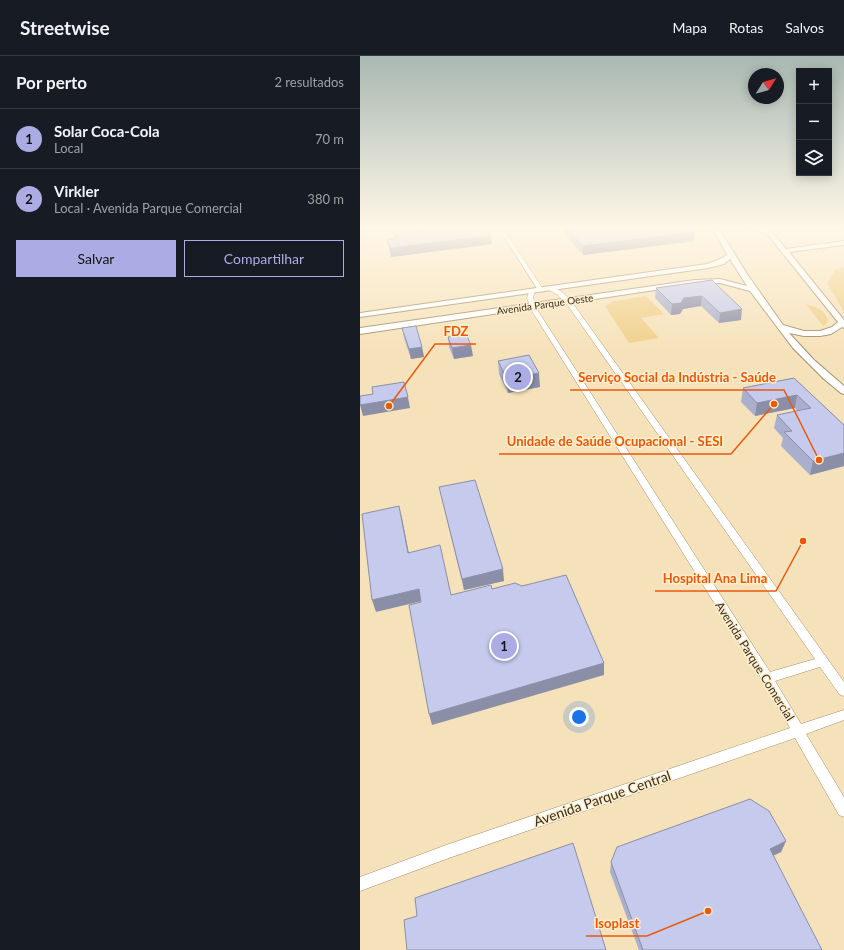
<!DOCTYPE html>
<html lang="pt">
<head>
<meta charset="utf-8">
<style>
  :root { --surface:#171b24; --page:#242831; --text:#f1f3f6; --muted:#9ea1a6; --line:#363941; --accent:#acace4 }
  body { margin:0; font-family:Lato,sans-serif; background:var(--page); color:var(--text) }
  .controls { position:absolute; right:12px; top:12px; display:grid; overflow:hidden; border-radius:0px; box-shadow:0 2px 10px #0003 }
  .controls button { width:36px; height:36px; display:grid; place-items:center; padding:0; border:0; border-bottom:1px solid var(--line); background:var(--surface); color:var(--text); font:20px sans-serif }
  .compass { position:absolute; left:388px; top:12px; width:36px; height:36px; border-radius:50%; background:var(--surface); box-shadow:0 2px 10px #0003; rotate:53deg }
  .you { position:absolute; left:219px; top:661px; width:14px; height:14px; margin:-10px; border:3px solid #fff; border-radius:50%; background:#1a73e8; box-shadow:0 0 0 6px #1a73e833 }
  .badge { display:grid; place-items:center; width:26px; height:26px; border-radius:50%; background:var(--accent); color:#111; font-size:13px; font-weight:700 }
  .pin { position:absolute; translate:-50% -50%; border:2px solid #fff; box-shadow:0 1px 4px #0006 }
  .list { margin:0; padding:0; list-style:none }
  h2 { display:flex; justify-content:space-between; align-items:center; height:52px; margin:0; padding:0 16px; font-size:17px }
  h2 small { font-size:13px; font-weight:400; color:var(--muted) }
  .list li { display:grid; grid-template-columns:26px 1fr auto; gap:12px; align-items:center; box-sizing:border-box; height:60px; padding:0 16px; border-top:1px solid var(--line) }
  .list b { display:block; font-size:15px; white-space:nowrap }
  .list p { margin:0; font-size:13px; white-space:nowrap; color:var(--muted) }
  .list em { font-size:13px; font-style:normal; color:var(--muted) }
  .actions { display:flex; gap:8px; padding:12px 16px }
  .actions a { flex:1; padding:9px 0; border:1px solid var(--accent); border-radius:0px; text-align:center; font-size:14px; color:var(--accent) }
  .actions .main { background:var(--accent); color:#111 }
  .icon { flex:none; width:22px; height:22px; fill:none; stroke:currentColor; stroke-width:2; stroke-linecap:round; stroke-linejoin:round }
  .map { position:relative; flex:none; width:484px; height:894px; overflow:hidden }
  header { display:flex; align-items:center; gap:24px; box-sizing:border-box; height:56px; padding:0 20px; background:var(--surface); border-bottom:1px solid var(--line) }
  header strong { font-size:19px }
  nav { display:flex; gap:22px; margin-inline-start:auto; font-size:14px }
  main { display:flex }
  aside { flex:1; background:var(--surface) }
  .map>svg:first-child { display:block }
  .built { fill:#f6e2ba }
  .green { fill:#f0cf89 }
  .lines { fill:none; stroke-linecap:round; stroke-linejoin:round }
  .street-casing { stroke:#9d8e6e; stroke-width:1 }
  .secondary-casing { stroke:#9d8e6e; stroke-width:2 }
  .street { fill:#fff; fill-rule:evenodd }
  .secondary { fill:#fff; fill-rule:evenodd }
  .wall { fill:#aaafcd }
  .shaded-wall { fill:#8b8ea7 }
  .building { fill:#c6cbee; stroke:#8b8ea7 }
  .labels { text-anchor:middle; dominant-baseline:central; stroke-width:3; stroke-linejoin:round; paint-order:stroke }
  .far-street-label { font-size:10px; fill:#383124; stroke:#fec }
  .street-label { font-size:12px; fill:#383124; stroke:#fec }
  .near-street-label { font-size:14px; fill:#383124; stroke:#fec }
  .leader { fill:none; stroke:#e8590c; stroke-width:1.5 }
  .callout-dot { fill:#e8590c; stroke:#fec; stroke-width:1.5 }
  .callout-label { font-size:13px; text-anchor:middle; font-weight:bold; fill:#e8590c; stroke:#fec; stroke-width:3; stroke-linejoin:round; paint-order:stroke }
</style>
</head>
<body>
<header>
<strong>Streetwise</strong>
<nav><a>Mapa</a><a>Rotas</a><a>Salvos</a></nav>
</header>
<main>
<aside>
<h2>Por perto<small>2 resultados</small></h2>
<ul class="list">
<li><span class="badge">1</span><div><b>Solar Coca-Cola</b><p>Local</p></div><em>70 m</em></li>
<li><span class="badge">2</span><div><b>Virkler</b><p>Local · Avenida Parque Comercial</p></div><em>380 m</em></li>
</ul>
<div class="actions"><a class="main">Salvar</a><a>Compartilhar</a></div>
</aside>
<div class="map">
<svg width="484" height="894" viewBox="0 0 484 894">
  <rect width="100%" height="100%" fill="#fec"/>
  <path class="built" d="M0,171H484V894H0Z"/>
  <path class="green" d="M484,211V256L467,227L475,214Z
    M286,240L304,258L281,262L299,282L269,287L245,250L254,245Z
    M446,248C456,250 467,255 468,266L464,270L462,269Z"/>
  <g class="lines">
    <defs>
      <path id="street" d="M138,171H142L183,233L182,234H178Z
        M188,231C199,230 208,241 214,249L484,626V640L480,639L460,611L415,625L441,668L484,654V664L446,678L484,741V761L479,759L435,682L89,802L0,835V821L89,788L430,672L403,625L172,255L167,242L170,233L175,234L173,242L178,255L410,616L455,603L209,251L198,239L188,233Z"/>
      <path id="secondary" d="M352,171H358L387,218L423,269L444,275H460L472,271L478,266L408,179L390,171H398L403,173L402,171H408L426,193L484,185V189L429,196L484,264V272L482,271L471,278L460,280H444L429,277L454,304L484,330V338L481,337L464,323L433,292L390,235L360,227L335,228L0,278V272L335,224L360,223L387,230L370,203L364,208L348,212L0,261V257L347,208L358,204L367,199Z"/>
    </defs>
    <use href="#street" class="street-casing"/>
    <use href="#secondary" class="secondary-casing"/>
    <use href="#street" class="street"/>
    <use href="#secondary" class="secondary"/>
  </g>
  <path class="wall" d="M32,171L55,175L71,173L69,171H125L132,188L31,201L27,183L35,182Z
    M205,171H328L335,176L334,185L223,199L205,178Z
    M352,224L381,264L359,267L341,250L323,253L320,258L311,259L295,242L296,232Z
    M42,272L62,291L64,301L51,303L44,282Z
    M88,281L113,300L94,303L89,291Z
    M138,305L180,331L148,337L139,318Z
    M434,322L484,369V410L450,419L421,390L423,382L414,372L417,359L437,355L435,352L395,360L381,346L383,332Z
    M79,431L144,525L104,534Z
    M426,785L421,796L413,800L462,894H279L250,816L251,806Z"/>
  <path class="shaded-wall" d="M335,176L334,185L223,199V190Z
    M131,180L132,188L31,201L30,192Z
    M342,240L341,250L323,253L320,258L311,259L312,248L324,242Z
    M382,253L381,264L359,267L360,257Z
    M111,289L113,300L94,303L92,292Z
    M62,291L64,301L51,303L49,293Z
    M179,317L180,331L148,337L147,323Z
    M437,339L435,352L395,360L397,347Z
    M48,341L50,352L3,360L0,349Z
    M484,397V410L450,419L453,405Z
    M39,450L42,462L51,508L48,497Z
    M143,513L144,525L104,534L102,523Z
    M59,533L62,545L16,556L12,544Z
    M244,607V619L72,669L69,658Z
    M426,785L421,796L406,803L410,793Z"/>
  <path class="building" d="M32,171H53L55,175L73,173L72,171H125L131,180L30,192L27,183L37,182Z
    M206,171H328L335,176L223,190Z
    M352,224L382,253L360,257L342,240L324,242L321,247L312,248L296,232Z
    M56,270L62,291L49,293L42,272Z
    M106,278L111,289L92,292L88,281Z
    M169,299L179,317L147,323L138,305Z
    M434,322L484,369V397L453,405L424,376L432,375L417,359L451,352L437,339L397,347L383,332Z
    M44,326L48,341L0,349V340L13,338L12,331Z
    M115,424L143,513L102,523L79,431Z
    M39,450L48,497L80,489L91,539L131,529L132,533L155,527L162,530L206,519L244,607L69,658L49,549L61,546L59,533L12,544L2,458Z
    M390,743L409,755L426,785L410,793L462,894H283L251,806L257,791Z
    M213,787L246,894H47L44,864L57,860L55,842Z"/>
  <linearGradient id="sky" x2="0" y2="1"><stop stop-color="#a8b8b2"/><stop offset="0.58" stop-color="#fff7e8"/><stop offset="1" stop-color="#fff7e8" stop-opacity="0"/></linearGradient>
  <rect width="484" height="296" fill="url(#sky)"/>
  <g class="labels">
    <g class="far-street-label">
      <text transform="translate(185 248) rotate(-8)">Avenida Parque Oeste</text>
    </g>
    <g class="street-label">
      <text transform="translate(395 605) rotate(58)">Avenida Parque Comercial</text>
    </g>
    <g class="near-street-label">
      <text transform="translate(242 742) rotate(-19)">Avenida Parque Central</text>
    </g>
  </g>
  <path class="leader" d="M29 350L75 288H116M459 404L424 334H210M414 348L371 398H139M443 485L416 535H295M348 855L287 880H226"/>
  <g class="callout-dot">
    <circle cx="29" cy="350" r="4"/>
    <circle cx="459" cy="404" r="4"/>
    <circle cx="414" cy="348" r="4"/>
    <circle cx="443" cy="485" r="4"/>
    <circle cx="348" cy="855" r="4"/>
  </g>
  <g class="callout-label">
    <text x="96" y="280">FDZ</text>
    <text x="317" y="326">Serviço Social da Indústria - Saúde</text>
    <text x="255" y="390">Unidade de Saúde Ocupacional - SESI</text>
    <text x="355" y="527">Hospital Ana Lima</text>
    <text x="257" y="872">Isoplast</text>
  </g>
</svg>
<div class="controls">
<button>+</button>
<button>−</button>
<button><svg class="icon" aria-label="layers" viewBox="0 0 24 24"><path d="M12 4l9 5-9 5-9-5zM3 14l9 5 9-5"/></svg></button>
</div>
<svg class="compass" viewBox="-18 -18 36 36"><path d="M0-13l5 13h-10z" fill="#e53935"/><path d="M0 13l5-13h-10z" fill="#9ea1a6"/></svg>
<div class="you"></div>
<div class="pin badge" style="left:144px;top:590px">1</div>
<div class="pin badge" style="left:158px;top:321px">2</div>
</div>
</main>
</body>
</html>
